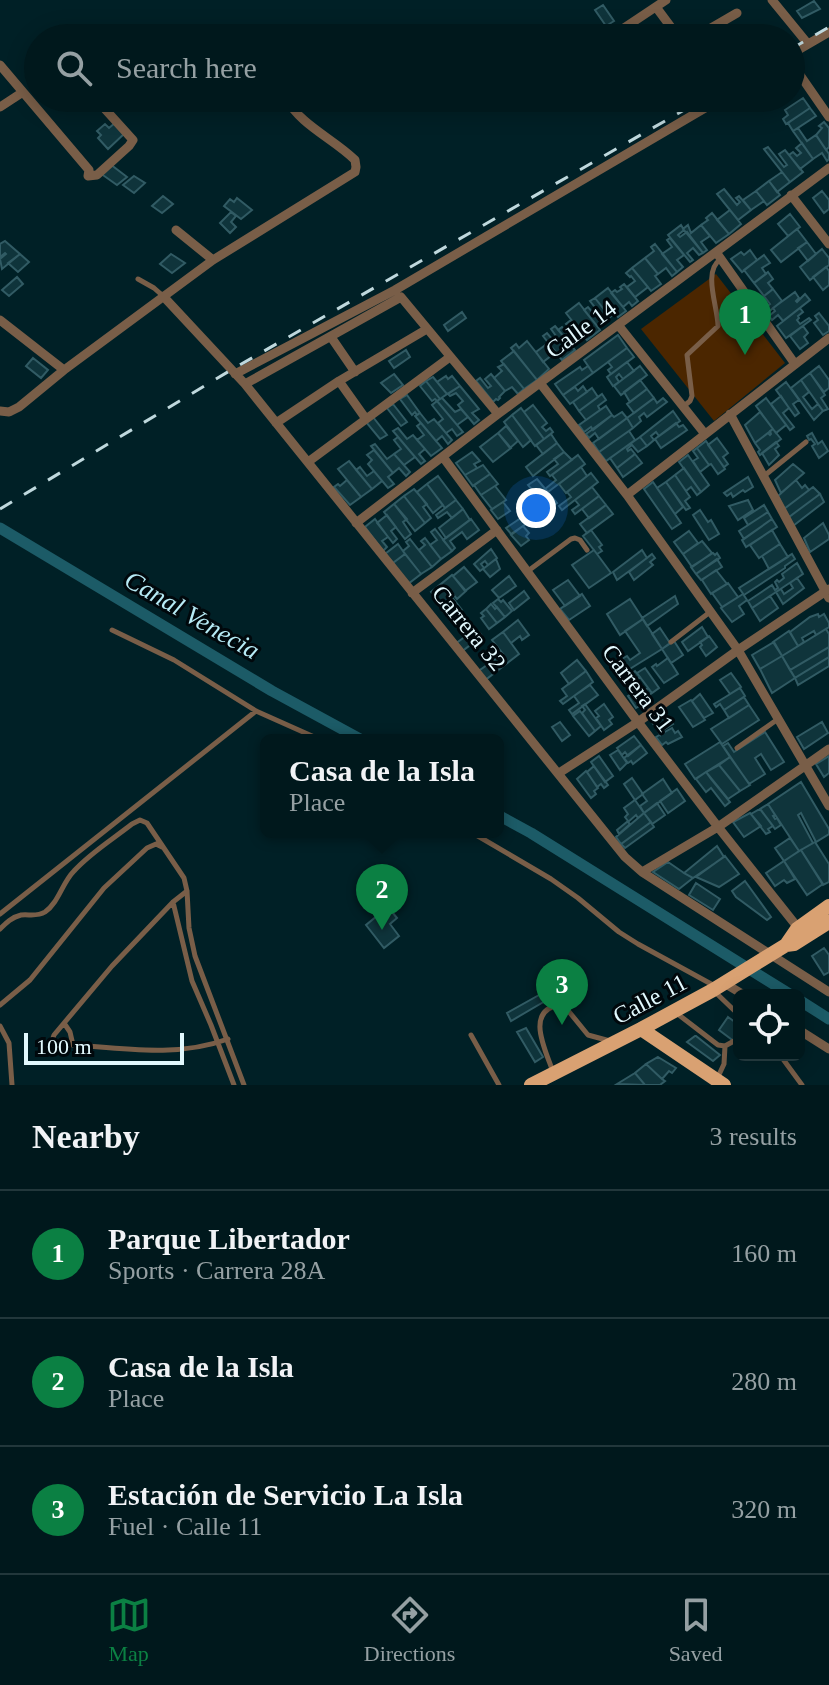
<!DOCTYPE html>
<html lang="en">
<head>
<meta charset="utf-8">
<style>
  :root { --surface:#00181c; --page:#0a2125; --text:#f1f3f6; --muted:#95a0a3; --line:#22373b; --accent:#0b8043 }
  body { margin:0; font-family:"Times New Roman",serif; background:var(--page); color:var(--text) }
  .controls { position:absolute; right:24px; bottom:24px; display:grid; overflow:hidden; border-radius:12px; box-shadow:0 4px 20px #0003 }
  .controls button { width:72px; height:72px; display:grid; place-items:center; padding:0; border:0; border-bottom:2px solid var(--line); background:var(--surface); color:var(--text); font:40px sans-serif }
  .scale { position:absolute; left:24px; bottom:20px; width:160px; box-sizing:border-box; padding-left:8px; border:4px solid #e2f9fe; border-top:0; font-size:22px; line-height:28px; white-space:nowrap; color:#e2f9fe; -webkit-text-stroke:6px #00080c; paint-order:stroke }
  .you { position:absolute; left:536px; top:508px; width:28px; height:28px; margin:-20px; border:6px solid #fff; border-radius:50%; background:#1a73e8; box-shadow:0 0 0 12px #1a73e833 }
  .badge { display:grid; place-items:center; width:52px; height:52px; border-radius:50%; background:var(--accent); color:#fff; font-size:26px; font-weight:700 }
  .pin { position:absolute; translate:-50% -66px; filter:drop-shadow(0 2px 4px #0008) }
  .pin::after { content:''; position:absolute; top:42px; width:28px; height:24px; background:inherit; clip-path:polygon(0 0,100% 0,50% 100%) }
  .popup { position:absolute; left:260px; top:734px; width:244px; height:104px; box-sizing:border-box; display:grid; place-content:center; border-radius:12px; background:var(--surface); filter:drop-shadow(0 2px 6px #0005); font-size:26px; white-space:nowrap; color:var(--muted) }
  .popup b { font-size:30px; color:var(--text) }
  .popup::after { content:''; position:absolute; left:50%; top:100%; margin-left:-16px; border:16px solid transparent; border-top-color:var(--surface) }
  .list { margin:0; padding:0; list-style:none }
  h2 { display:flex; justify-content:space-between; align-items:center; height:104px; margin:0; padding:0 32px; font-size:34px }
  h2 small { font-size:26px; font-weight:400; color:var(--muted) }
  .list li { display:grid; grid-template-columns:52px 1fr auto; gap:24px; align-items:center; box-sizing:border-box; height:128px; padding:0 32px; border-top:2px solid var(--line) }
  .list b { display:block; font-size:30px; white-space:nowrap }
  .list p { margin:0; font-size:26px; white-space:nowrap; color:var(--muted) }
  .list em { font-size:26px; font-style:normal; color:var(--muted) }
  .icon { flex:none; width:44px; height:44px; fill:none; stroke:currentColor; stroke-width:2; stroke-linecap:round; stroke-linejoin:round }
  .map { position:relative; flex:none; width:829px; height:1085px; overflow:hidden }
  .search { position:absolute; background:var(--surface); box-shadow:0 4px 20px #0003; left:24px; right:24px; top:24px; height:88px; display:flex; align-items:center; gap:20px; box-sizing:border-box; padding:0 28px; border-radius:44px; color:var(--muted); font-size:30px }
  .sheet { height:488px; background:var(--surface) }
  nav { display:flex; justify-content:space-around; align-items:center; box-sizing:border-box; height:112px; border-top:2px solid var(--line); background:var(--surface); font-size:22px; color:var(--muted) }
  nav a { display:grid; justify-items:center; gap:4px }
  nav .on { color:var(--accent) }
  .map>svg:first-child { display:block }
  .green { fill:#4b2600 }
  .lines { fill:none; stroke-linecap:round; stroke-linejoin:round }
  .canal { stroke:#1c5b67; stroke-width:11 }
  .building { fill:#0f343b; stroke:#315b64; stroke-width:2 }
  .lane { stroke:#795e48; stroke-width:5 }
  .street { stroke:#795e48; stroke-width:9 }
  .primary { stroke:#d9a172; stroke-width:14 }
  .rail { stroke:#bfd8dd; stroke-width:3; stroke-dasharray:14 14; stroke-linecap:butt }
  .labels { text-anchor:middle; dominant-baseline:central; stroke-width:6; stroke-linejoin:round; paint-order:stroke }
  .street-label { font-size:24px; fill:#e2f9fe; stroke:#00080c }
  .water-label { font-size:26px; font-style:italic; fill:#b6eaf5; stroke:#00080c }
</style>
</head>
<body>
<div class="map">
<svg width="829" height="1085" viewBox="0 0 829 1085">
  <rect width="100%" height="100%" fill="#002026"/>
  <path class="green" d="M716,274L785,363L714,421L641,329Z"/>
  <g class="lines">
    <path class="canal" d="M0,528L272,691L362,740
      M498,815L531,833L791,995
      M799,1000L829,1019"/>
  </g>
  <path class="building" d="M814,1L820,9L802,18L797,11Z
    M603,5L614,21L606,26L595,10Z
    M803,98L810,108L786,124L783,119L788,115L785,110Z
    M810,108L816,116L793,131L788,123Z
    M824,122L829,128V147L826,150L816,135L822,128L819,126Z
    M115,123L124,134L108,149L98,138L101,135L97,131L105,124L109,128Z
    M798,128L807,141L816,135L829,154V159L827,161L822,153L813,159L793,131Z
    M802,143L813,159L800,169L789,155L793,152L797,156L801,153L796,148Z
    M768,147L784,167L787,165L779,154L785,150L803,172L790,182L764,149Z
    M110,164L127,177L117,185L100,173Z
    M782,172L790,182L777,192L769,181Z
    M134,176L145,183L134,193L123,185Z
    M769,181L780,195L767,205L756,191Z
    M724,189L737,205L740,202L736,198L739,196L751,210L738,220L717,194Z
    M756,191L764,201L751,210L743,200Z
    M822,191L829,200V209L824,213L813,198Z
    M163,196L173,204L162,213L152,206Z
    M237,198L252,210L241,219L224,206L230,199L234,202Z
    M730,210L741,224L729,234L717,220Z
    M231,212L236,216L231,222L236,227L230,233L220,223Z
    M712,213L729,234L716,243L701,225L708,220L706,218Z
    M790,214L800,227L788,236L778,224Z
    M681,225L684,230L678,235L680,237L687,232L703,253L699,255L693,248L687,253L693,260L690,262L668,235Z
    M688,225L691,233L701,225L710,236L701,242L707,250L703,253L683,229Z
    M797,229L807,242L781,262L771,250Z
    M670,238L684,255L677,260L683,267L677,272L662,254L672,247L667,240Z
    M5,241L20,254L2,269L0,259L6,254L5,253L0,257V244Z
    M807,242L816,254L808,261L798,248Z
    M655,244L677,272L672,276L666,268L658,274L645,258L654,251L651,247Z
    M822,249L829,258V265L810,280L800,267Z
    M750,250L757,260L742,272L731,259L741,252L744,255Z
    M20,254L29,262L18,272L8,263Z
    M171,254L185,263L172,273L160,264Z
    M764,255L770,263L762,268L766,274L754,283L744,270Z
    M645,258L658,274L655,276L661,284L651,291L632,268Z
    M826,267L829,271V285L823,290L813,277Z
    M632,268L648,287L635,297L627,287L635,281L631,276L630,277L626,273Z
    M768,272L773,279L768,283L773,289L764,296L754,283Z
    M17,277L23,284L9,296L2,290Z
    M624,284L638,301L632,306L629,302L623,307L611,293L615,290L617,292L622,289L620,287Z
    M608,288L626,311L618,317L615,313L610,317L595,298Z
    M773,289L782,301L767,313L764,309L770,304L764,296Z
    M795,292L799,298L796,301L797,302L805,294L810,300L783,321L778,315L772,320L769,316L775,311L773,308Z
    M595,298L610,317L597,326L584,310L588,307L593,313L597,310L590,301Z
    M579,303L600,330L587,340L566,313Z
    M800,308L803,312L798,316L799,318L797,320L800,324L809,318L811,320L786,338L777,326Z
    M462,312L466,318L448,331L444,325Z
    M819,313L829,326V331L823,335L814,323L818,320L815,316Z
    M571,320L584,336L572,346L558,330L562,327L568,334L572,331L566,324Z
    M555,326L575,350L562,360L543,336L547,333L552,339L556,336L551,329Z
    M803,326L808,333L804,337L808,343L800,349L790,336Z
    M618,335L627,348L593,373L584,360Z
    M527,341L549,369L537,380L511,348L516,344L519,348Z
    M548,343L556,352L543,362L536,352Z
    M627,348L634,357L611,374L608,370L612,367L608,362Z
    M406,350L410,357L394,368L389,361Z
    M514,351L537,380L524,389L501,361Z
    M33,358L48,370L41,378L26,366Z
    M627,362L634,371L623,379L619,374L616,377L619,382L613,386L607,377Z
    M504,364L524,389L518,394L512,387L505,391L494,378L502,371L498,367Z
    M588,366L593,373L563,395L555,384L580,367L582,370Z
    M640,366L647,375L621,395L614,386Z
    M819,366L829,380V388L824,392L810,373Z
    M810,373L825,395L821,398L828,409L823,411L801,380Z
    M394,374L403,385L391,393L381,383Z
    M491,374L505,391L499,397L500,398L498,400L496,399L493,402L476,381L480,378L488,388L491,386L485,379Z
    M446,376L448,379L452,376L460,386L447,394L437,382Z
    M433,377L447,394L440,399L426,381Z
    M640,380L647,389L630,402L624,392Z
    M801,380L809,392L803,397L812,409L818,404L823,411L814,420L791,388Z
    M426,381L440,399L437,401L435,399L432,401L420,386Z
    M786,382L799,400L793,404L799,413L795,416L776,390Z
    M460,386L479,409L472,413L479,420L474,424L458,405L463,401L456,393L450,396L448,394Z
    M583,386L587,392L570,404L563,395L575,387L578,391Z
    M592,388L598,397L579,411L573,402Z
    M647,389L654,398L634,413L627,404Z
    M602,394L606,400L598,406L600,410L586,420L579,411Z
    M407,395L420,413L417,415L415,412L412,415L400,399Z
    M781,396L789,408L783,413L794,427L790,430L771,404Z
    M442,398L455,412L461,409L468,417L457,425L437,401Z
    M654,398L657,403L663,398L667,402L647,417L644,413L639,417L641,421L633,428L627,418Z
    M766,398L786,425L776,433L756,406Z
    M437,401L463,432L457,436L452,429L446,433L438,423L443,419L432,405Z
    M393,404L407,422L401,426L387,408Z
    M533,405L547,423L542,427L546,431L550,428L553,432L544,439L524,412Z
    M606,406L612,415L593,430L591,427L584,432L579,425Z
    M521,408L544,439L535,446L512,415Z
    M673,411L680,421L659,436L656,432L651,436L654,440L647,446L640,437Z
    M622,412L627,418L599,439L595,433L589,438L586,434L612,415L614,417Z
    M760,412L773,429L755,443L745,425Z
    M420,413L428,423L434,419L452,440L448,444L442,436L436,441L415,416Z
    M512,415L531,440L523,447L504,422Z
    M373,417L387,435L380,439L366,422Z
    M627,418L633,428L599,452L593,443Z
    M421,423L442,448L431,456L417,440L424,435L417,426Z
    M676,423L679,427L683,425L687,430L661,448L655,439Z
    M506,426L518,441L510,448L498,433Z
    M398,428L407,439L413,435L425,449L419,454L425,461L421,464L393,431Z
    M773,429L781,439L760,455L758,452L760,450L755,443L768,433L770,435L771,434L770,431Z
    M629,431L635,440L606,461L599,452Z
    M498,433L511,448L493,462L480,447Z
    M812,433L818,444L822,441L828,451L819,458L812,446L815,444L811,439L809,440L807,436Z
    M551,434L557,443L543,454L536,445Z
    M398,437L415,457L404,465L394,454L401,449L394,440Z
    M640,437L647,446L638,452L632,445L627,449L628,451L631,449L635,454L617,468L610,458Z
    M717,438L728,453L723,457L728,464L724,467L708,445Z
    M706,441L725,469L718,474L711,464L709,465L697,448Z
    M776,442L779,446L775,449L779,455L769,465L762,453Z
    M557,443L564,452L533,476L526,467Z
    M375,444L387,459L394,454L410,472L406,476L399,468L393,473L371,446Z
    M697,448L709,465L700,472L693,461L698,458L693,451Z
    M374,450L393,473L388,477L394,484L388,488L368,464L372,460L367,455Z
    M472,452L480,461L474,464L477,468L465,475L456,463Z
    M564,452L572,460L550,476L547,472L558,464L554,459Z
    M635,454L642,463L623,477L617,468Z
    M578,455L585,464L548,492L545,489L556,480L552,475Z
    M688,455L709,485L701,492L679,462Z
    M349,461L372,489L361,497L338,469Z
    M793,464L804,473L781,493L775,480Z
    M483,465L490,474L473,486L465,475Z
    M360,467L367,476L374,471L382,481L372,489L356,470Z
    M581,467L587,476L566,493L559,484Z
    M684,468L701,492L697,495L691,487L686,491L675,475Z
    M591,473L598,482L562,510L559,506L571,497L567,492Z
    M490,474L498,484L481,495L474,485Z
    M675,475L690,497L685,501L690,508L686,510L666,482Z
    M438,476L456,500L445,508L427,484Z
    M748,477L753,487L745,492L743,490L733,497L731,493L727,496L724,493Z
    M537,479L557,503L511,534L506,528L543,503L528,485Z
    M347,480L361,497L350,505L334,487L338,484L340,486Z
    M796,480L802,488L805,485L809,490L784,509L778,496Z
    M653,482L681,523L672,529L644,489Z
    M666,482L683,507L675,514L657,488Z
    M427,484L443,505L433,513L417,492Z
    M495,486L506,500L492,509L481,495Z
    M592,487L599,496L575,514L572,510L579,505L575,500Z
    M813,487L820,494L789,517L784,509Z
    M414,489L427,504L423,507L431,518L425,523L404,496Z
    M820,494L824,502L793,526L789,517Z
    M404,496L425,523L415,531L394,504Z
    M599,496L606,505L589,518L582,509Z
    M456,500L463,509L452,518L447,512L438,518L436,515Z
    M748,500L753,510L738,520L729,506Z
    M503,502L510,511L498,519L491,510Z
    M394,504L407,519L403,522L411,534L405,539L384,512Z
    M606,505L613,514L587,533L580,524Z
    M764,505L768,512L748,525L744,518Z
    M463,509L470,520L446,538L439,528Z
    M700,510L708,522L711,520L719,534L709,540L693,515Z
    M768,512L772,519L744,539L739,531Z
    M387,515L396,527L391,531L397,539L393,543L377,523Z
    M375,519L388,537L382,541L387,547L383,551L365,527Z
    M471,519L479,530L467,539L462,532L450,541L455,548L452,551L443,540Z
    M772,519L777,527L746,547L742,540Z
    M823,523L829,535V539L810,552L804,538Z
    M523,526L529,533L526,536L529,540L521,546L511,535Z
    M435,529L452,551L441,559L430,545L437,540L431,532Z
    M591,530L602,545L599,547L602,551L597,554L583,536Z
    M772,530L780,544L759,558L750,545Z
    M689,531L698,543L683,554L674,542Z
    M425,538L441,559L432,567L419,550L425,545L421,541Z
    M410,539L432,567L421,574L403,551L409,546L406,542Z
    M702,541L712,553L692,567L683,554Z
    M398,544L405,554L393,563L385,554Z
    M780,544L788,557L769,569L762,556Z
    M491,549L497,558L488,565L485,561L481,564L484,568L480,571L474,564Z
    M594,550L611,573L589,588L572,565Z
    M642,550L647,558L617,580L613,572Z
    M713,553L715,555L717,553L720,558L696,574L691,567Z
    M405,554L421,574L408,584L393,563Z
    M652,554L655,558L650,562L653,565L634,580L629,572Z
    M792,554L795,559L785,566V568L744,595L739,588Z
    M496,559L500,569L490,577L483,569Z
    M717,559L722,567L701,580L696,574Z
    M797,563L803,574L752,608L748,601L772,585L775,590L778,588L775,582L777,580L779,582L784,578L782,574Z
    M464,567L477,582L465,591L453,576Z
    M716,570L727,584L711,594L702,580Z
    M452,575L466,591L457,599L452,593L450,595L441,584Z
    M509,576L516,586L499,598L492,590Z
    M797,578L804,588L783,604L776,592L781,589L784,594L793,588L790,583Z
    M568,580L580,596L565,606L553,590Z
    M728,583L738,597L722,607L712,593Z
    M441,584L455,601L449,605L447,602L442,605L431,592Z
    M524,591L529,598L514,610L509,603Z
    M582,594L590,606L569,620L560,609Z
    M743,594L747,600L739,606L744,614L732,622L721,608Z
    M675,596L678,604L647,626L642,618Z
    M770,596L778,608L760,621L752,608Z
    M498,599L501,602L503,600L512,611L505,617L493,603Z
    M630,599L643,619L620,635L607,614Z
    M455,601L462,610L450,620L442,610Z
    M491,604L495,609L497,607L505,617L497,623L486,609Z
    M486,609L497,623L489,629L481,618L484,616L481,613Z
    M818,614L819,617L824,614L829,623V627L816,635L814,631L802,638L804,642L798,646L790,632L810,617Z
    M643,619L662,649L620,675V671H614L610,666L627,656L630,660L640,653L625,631Z
    M518,620L529,635L522,640L520,636L511,643L503,632Z
    M702,627L708,637L688,651L682,642Z
    M660,628L670,643L662,649L652,634Z
    M826,629L829,634V647L790,670L782,656Z
    M473,631L475,635L479,632L482,636L461,652L455,644Z
    M789,631L798,646L782,656L773,642Z
    M503,632L519,654L484,681L477,672L503,654L492,640Z
    M709,636L717,647L706,656L700,647L702,645L700,642Z
    M674,641L683,655L671,663L662,649Z
    M774,642L782,656L760,669L752,655Z
    M829,647V657L795,678L790,670Z
    M782,656L795,678L772,693L760,669Z
    M829,657V666L798,685L795,678Z
    M668,658L678,674L664,683L652,667L656,664L657,666Z
    M577,660L586,671L569,684L561,673Z
    M645,668L659,688L652,693L637,673Z
    M629,670L631,674L635,671L640,677L625,686L618,676Z
    M586,671L593,682L563,704L560,701L567,696L562,689Z
    M731,673L741,687L730,694L720,680Z
    M590,685L598,695L572,714L569,710L579,703L574,696Z
    M642,687L644,691L648,688L652,693L638,702L641,705L636,708L628,696Z
    M740,688L745,696L724,710L720,704L716,707L714,704Z
    M700,694L713,713L704,718L692,701Z
    M744,697L749,705L729,718L724,710Z
    M691,700L705,720L693,727L679,707Z
    M585,704L601,726L595,731L582,713L585,710L582,706Z
    M604,704L613,717L609,720L612,724L604,730L596,718L599,716L595,711Z
    M749,705L759,720L722,744L711,729Z
    M580,711L595,731L589,736L573,716Z
    M666,714L673,724L660,732V734L652,722Z
    M560,722L570,735L562,741L552,727Z
    M822,722L828,733L804,749L797,737Z
    M672,728L675,733L678,731L682,737L668,744L666,742L662,745L656,737Z
    M765,732L784,762L771,770L761,754L755,758L765,774L749,784L723,746L728,743L734,752Z
    M634,736L641,745L628,756L625,752L622,755L617,748Z
    M720,742L730,757L695,779L685,764Z
    M641,745L647,753L633,764L631,761L628,763L624,758Z
    M618,750L627,763L620,770L610,755Z
    M599,756L613,776L605,782L591,762Z
    M829,756V773L824,777L816,764Z
    M730,757L750,785L740,791L719,765Z
    M719,765L740,791L728,799L706,772Z
    M594,766L608,785L604,788L601,784L597,787L587,772Z
    M586,771L598,788L594,791L596,794L591,798L577,779Z
    M706,772L711,779L730,802L725,806L711,788L706,792L696,779Z
    M632,778L643,794L635,800L624,784Z
    M663,779L672,793L644,813L640,806L647,801L642,794Z
    M801,782L829,829V834L816,842L801,813L798,815L813,843L799,851L768,804Z
    M677,789L685,801L668,813L660,801Z
    M635,800L644,813L638,818L636,815L628,822L630,824L619,834L617,830L628,821L625,817L628,814L624,808Z
    M657,803L665,815L652,824L644,813Z
    M768,804L775,815L773,816L775,819L777,818L781,825L775,829L760,809Z
    M758,810H761L773,826L768,829L770,832L766,834L751,814Z
    M644,813L651,822L621,844L616,837Z
    M750,813L761,826L744,837L733,822Z
    M651,822L654,827L625,848L621,844Z
    M790,838L799,851L784,861L775,848Z
    M815,842L829,864V882L823,885L801,850Z
    M717,846L724,857L693,878L684,873Z
    M801,850L823,884L807,895L784,861Z
    M725,856L739,874L719,887L696,877Z
    M784,861L795,879L787,883L784,880L775,886L766,873Z
    M668,862L684,873L693,878L679,889L653,872Z
    M745,881L771,917L767,920L736,897L732,891Z
    M696,883L720,899L713,910L689,895Z
    M388,907L397,918L390,924L399,936L384,948L366,925Z
    M824,948L829,955V972L824,975L812,956Z
    M548,990L552,997L511,1021L507,1013Z
    M728,1017L739,1025V1045L719,1030Z
    M526,1028L543,1057L535,1062L517,1032Z
    M695,1036H696L720,1055L713,1061L687,1042Z
    M658,1057L676,1068L672,1073L669,1071L662,1079L646,1064Z
    M646,1064L662,1079L665,1081L660,1085H645L635,1073Z
    M635,1073L645,1085L617,1084Z"/>
  <g class="lines">
    <path class="lane" d="M138,279L154,288L163,296
      M684,406L690,401L692,396L687,355L718,326C718,307 702,271 721,259
      M764,476L806,442
      M528,571L571,539L575,538L580,540L587,550
      M112,630L174,660L256,711L321,740
      M671,642L710,612
      M737,748L778,719
      M471,832L551,879L578,898L619,932L638,944L713,985
      M187,891L173,902L112,966L54,1035L52,1041L59,1044C116,1047 173,1059 228,1039
      M173,902L192,981L211,1025L234,1085
      M0,914L256,711
      M0,929C6,923 12,917 21,915C29,914 37,917 45,912C59,902 62,883 74,871C90,853 113,839 132,824L140,820L147,823L184,878L187,891L189,928L195,956L244,1085
      M714,991L739,1015
      M0,1005L30,980L104,888L147,848L156,844L162,847
      M675,1012L718,1045L725,1046L734,1041
      M64,1023L70,1032L73,1045
      M0,1026L9,1043L12,1085
      M471,1035L499,1085
      M780,1055L802,1085
      M553,1072C546,1051 524,1010 560,1005L566,1008L588,1035L610,1041
      M717,1079L724,1064L725,1046"/>
    <path class="street" d="M772,0L808,44
      M656,7L679,38
      M609,38L666,0
      M694,38L737,13
      M791,54L829,32
      M791,62L829,117
      M0,65L89,170L88,176L97,175L129,146L133,140L95,98
      M0,107L23,92
      M791,195L829,244
      M176,230L213,260
      M716,252L795,364
      M163,296L245,384L625,857L642,872L829,992
      M0,320L64,370
      M619,326L705,434
      M331,337L355,372
      M235,374L395,290L722,98
      M339,381L366,419
      M540,383L627,495L738,650L829,806
      M245,384L401,297L498,414
      M0,411L9,412L19,407L64,370L213,260L355,172L356,167L355,160C334,139 300,125 286,98
      M730,414L829,598
      M276,423L339,381L427,329
      M443,457L638,722L718,827L799,929
      M308,462L450,357
      M627,495L829,338
      M356,523L498,414L829,168
      M412,593L497,530
      M559,773L638,722L738,650L829,589
      M642,872L718,827L829,749
      M724,983L744,995
      M799,1030L829,1049"/>
    <path class="primary" d="M786,945L797,929L829,906
      M641,1029L724,1085
      M531,1085L641,1029L713,990L786,945L794,944L829,922"/>
    <path class="rail" d="M791,49L829,27
      M0,509L231,370L705,98"/>
  </g>
  <g class="labels">
    <g class="street-label">
      <text transform="translate(581 329) rotate(-36)">Calle 14</text>
      <text transform="translate(469 628) rotate(51)">Carrera 32</text>
      <text transform="translate(638 688) rotate(53)">Carrera 31</text>
      <text transform="translate(650 999) rotate(-28)">Calle 11</text>
    </g>
    <g class="water-label">
      <text transform="translate(192 615) rotate(30)">Canal Venecia</text>
    </g>
  </g>
</svg>
<div class="controls">
<button><svg class="icon" aria-label="locate" viewBox="0 0 24 24"><circle cx="12" cy="12" r="6"/><path d="M12 2v4M12 18v4M2 12h4M18 12h4"/></svg></button>
</div>
<div class="scale">100 m</div>
<div class="you"></div>
<div class="pin badge" style="left:745px;top:355px">1</div>
<div class="pin badge" style="left:382px;top:930px">2</div>
<div class="popup"><b>Casa de la Isla</b>Place</div>
<div class="pin badge" style="left:562px;top:1025px">3</div>
<div class="search"><svg class="icon" aria-label="search" viewBox="0 0 24 24"><circle cx="10" cy="10" r="6"/><path d="M15 15l6 6"/></svg>Search here</div>
</div>
<section class="sheet">
<h2>Nearby<small>3 results</small></h2>
<ul class="list">
<li><span class="badge">1</span><div><b>Parque Libertador</b><p>Sports · Carrera 28A</p></div><em>160 m</em></li>
<li><span class="badge">2</span><div><b>Casa de la Isla</b><p>Place</p></div><em>280 m</em></li>
<li><span class="badge">3</span><div><b>Estación de Servicio La Isla</b><p>Fuel · Calle 11</p></div><em>320 m</em></li>
</ul>
</section>
<nav>
<a class="on"><svg class="icon" aria-label="map" viewBox="0 0 24 24"><path d="M3 6l6-2 6 2 6-2v14l-6 2-6-2-6 2zM9 4v14M15 6v14"/></svg>Map</a>
<a><svg class="icon" aria-label="directions" viewBox="0 0 24 24"><path d="M12 3l9 9-9 9-9-9zM9 14v-3h6M13 9l2 2-2 2"/></svg>Directions</a>
<a><svg class="icon" aria-label="saved" viewBox="0 0 24 24"><path d="M7 4h10v16l-5-4-5 4z"/></svg>Saved</a>
</nav>
</body>
</html>
